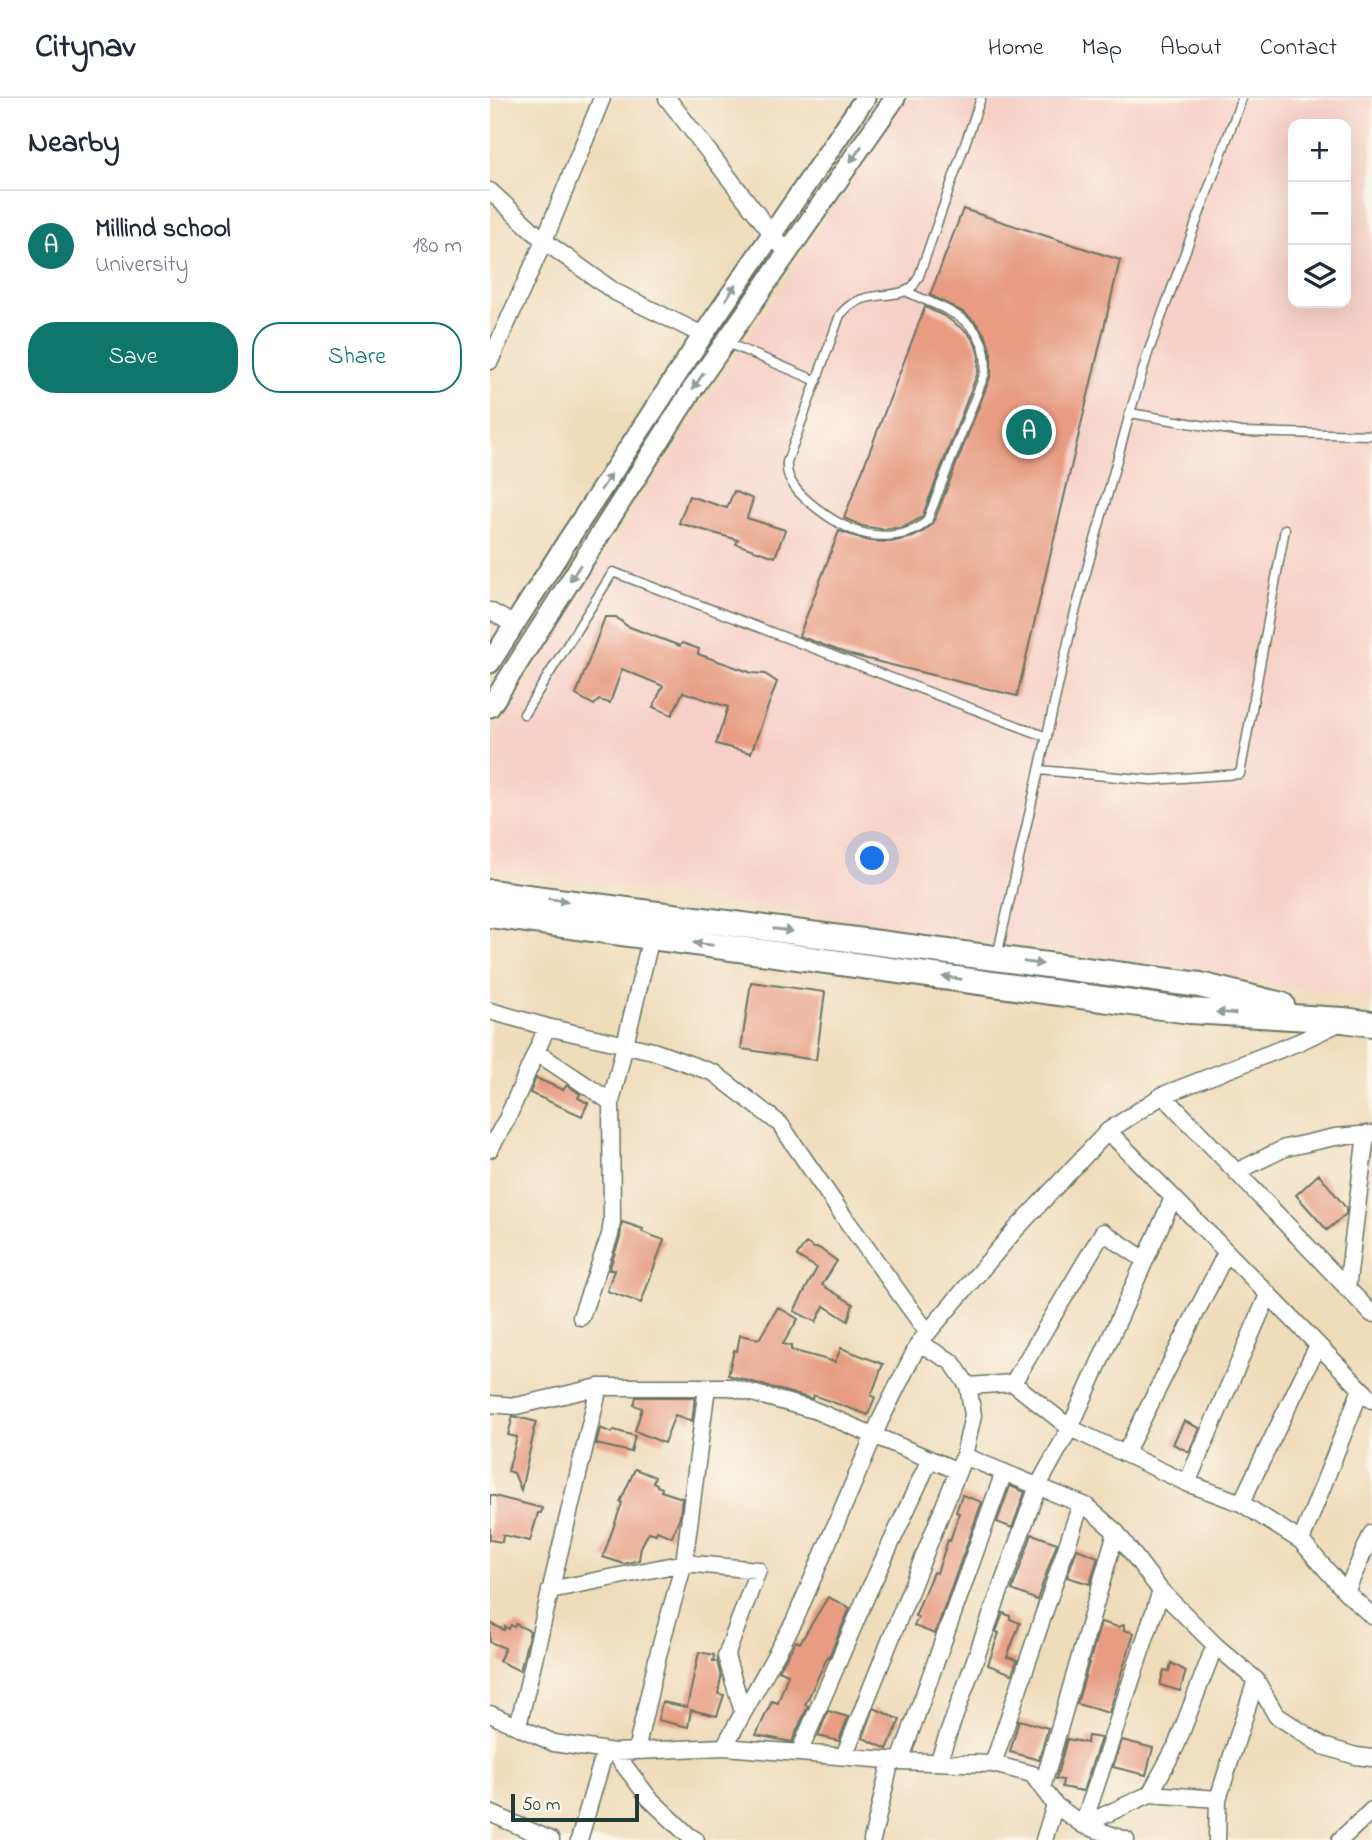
<!DOCTYPE html>
<html lang="en">
<head>
<meta charset="utf-8">
<style>
  :root { --surface:#fff; --page:#f2f2f3; --text:#1f2937; --muted:#747a83; --line:#e0e1e3; --accent:#0f766e }
  body { margin:0; font-family:"Indie Flower",sans-serif; background:var(--page); color:var(--text) }
  .controls { position:absolute; right:21px; top:21px; display:grid; overflow:hidden; border-radius:14px; box-shadow:0 7px 28px #0002 }
  .controls button { width:63px; height:63px; display:grid; place-items:center; padding:0; border:0; border-bottom:2px solid var(--line); background:var(--surface); color:var(--text); font:35px sans-serif }
  .scale { position:absolute; left:21px; bottom:18px; width:128px; box-sizing:border-box; padding-left:7px; border:4px solid #1f3d34; border-top:0; font-size:19px; line-height:24px; white-space:nowrap; color:#1f3d34; -webkit-text-stroke:5px #fbf7ec; paint-order:stroke }
  .you { position:absolute; left:383px; top:761px; width:24px; height:24px; margin:-18px; border:5px solid #fff; border-radius:50%; background:#1a73e8; box-shadow:0 0 0 10px #1a73e833 }
  .badge { display:grid; place-items:center; width:46px; height:46px; border-radius:50%; background:var(--accent); color:#fff; font-size:23px; font-weight:700 }
  .pin { position:absolute; translate:-50% -50%; border:4px solid #fff; box-shadow:0 2px 7px #0006 }
  .list { margin:0; padding:0; list-style:none }
  h2 { display:flex; justify-content:space-between; align-items:center; height:91px; margin:0; padding:0 28px; font-size:30px }
  h2 small { font-size:23px; font-weight:400; color:var(--muted) }
  .list li { display:grid; grid-template-columns:46px 1fr auto; gap:21px; align-items:center; box-sizing:border-box; height:112px; padding:0 28px; border-top:2px solid var(--line) }
  .list b { display:block; font-size:26px; white-space:nowrap }
  .list p { margin:0; font-size:23px; white-space:nowrap; color:var(--muted) }
  .list em { font-size:23px; font-style:normal; color:var(--muted) }
  .actions { display:flex; gap:14px; padding:21px 28px }
  .actions a { flex:1; padding:16px 0; border:2px solid var(--accent); border-radius:28px; text-align:center; font-size:24px; color:var(--accent) }
  .actions .main { background:var(--accent); color:#fff }
  .icon { flex:none; width:38px; height:38px; fill:none; stroke:currentColor; stroke-width:2; stroke-linecap:round; stroke-linejoin:round }
  .map { position:relative; flex:none; width:882px; height:1742px; overflow:hidden }
  header { display:flex; align-items:center; gap:42px; box-sizing:border-box; height:98px; padding:0 35px; background:var(--surface); border-bottom:2px solid var(--line) }
  header strong { font-size:33px }
  nav { display:flex; gap:38px; margin-inline-start:auto; font-size:24px }
  main { display:flex }
  aside { flex:1; background:var(--surface) }
  .map>svg:first-child { display:block }
  .built { fill:#f7d1c8; fill-rule:evenodd }
  .building { fill:#e79c83 }
  .lines { fill:none; stroke-linecap:round; stroke-linejoin:round }
  .service-casing { stroke:#687563; stroke-width:11 }
  .minor-casing { stroke:#687563; stroke-width:19 }
  .tertiary-casing { stroke:#687563; stroke-width:23 }
  .primary-casing { stroke:#687563; stroke-width:28 }
  .service { stroke:#fff; stroke-width:8 }
  .minor { stroke:#fff; stroke-width:16 }
  .tertiary { stroke:#fff; stroke-width:19 }
  .primary { stroke:#fff; stroke-width:24 }
  .oneway { fill:#8f9e9a }
</style>
</head>
<body>
<header>
<strong>Citynav</strong>
<nav><a>Home</a><a>Map</a><a>About</a><a>Contact</a></nav>
</header>
<main>
<aside>
<h2>Nearby<small></small></h2>
<ul class="list">
<li><span class="badge">A</span><div><b>Millind school</b><p>University</p></div><em>180 m</em></li>
</ul>
<div class="actions"><a class="main">Save</a><a>Share</a></div>
</aside>
<div class="map">
<svg width="882" height="1742" viewBox="0 0 882 1742">
  <rect width="100%" height="100%" fill="#fbf7ec"/>
  <filter id="ink" filterUnits="userSpaceOnUse"><feTurbulence type="fractalNoise" baseFrequency=".0143" numOctaves="2"/><feDisplacementMap in="SourceGraphic" scale="14" xChannelSelector="R" yChannelSelector="G"/><feConvolveMatrix kernelMatrix="1 2 1 2 8 2 1 2 1" color-interpolation-filters="sRGB"/></filter>
  <filter id="wash" filterUnits="userSpaceOnUse"><feTurbulence type="fractalNoise" baseFrequency=".00686" numOctaves="4" result="noise"/><feDisplacementMap in="SourceGraphic" scale="28" xChannelSelector="R" yChannelSelector="G"/><feGaussianBlur stdDeviation="1.57" result="paint"/><feColorMatrix in="noise" values="0 0 0 0 0 0 0 0 0 0 0 0 0 0 0 0 0 1.4 0 .05"/><feComposite in="paint" operator="in"/></filter>
  <g filter="url(#wash)">
    <rect width="100%" height="100%" fill="#efdcbb"/>
    <path class="built" d="M419,0H882V902L822,891L0,769V649L111,464L371,68ZM803,26H856V205H803Z"/>
    <g id="blocks">
      <path class="building" d="M473,111L630,162L527,598L361,557L309,538L349,433L379,443L401,444L423,439L433,434L443,426L501,277V255L496,239L488,227L475,215L440,197Z
        M435,209L456,219L478,235L485,245L489,258L488,274L432,419L418,427L410,430L391,431L372,428L354,420Z
        M244,393L263,401L257,420L295,432L285,459L246,446L248,442L189,425L199,398L237,410Z
        M115,519H126L137,528L190,548L192,545L209,551L208,556L262,575L275,576L287,584L261,655L226,646L238,609L193,594L182,617L163,609L173,588L132,571L120,605L109,602L104,607L86,597Z
        M261,884L335,894L326,962L251,951Z
        M46,980L73,992L77,987L90,996L88,1000L98,1005L92,1018L40,995Z
        M829,1076L856,1110V1116L837,1132L806,1097Z
        M132,1124L153,1131L152,1134L174,1142L151,1205L117,1193L124,1172H119L130,1140Z
        M316,1145L324,1150H329L347,1163L332,1187L363,1206L358,1223L334,1208L326,1224L304,1213L327,1170L307,1158Z
        M288,1209L308,1221L293,1246L301,1248V1252L345,1264L351,1250L393,1266L381,1298L385,1299L378,1317L323,1297L322,1301L238,1277L244,1252L247,1253L250,1237L269,1241Z
        M146,1299H205L202,1323L185,1317L174,1345L145,1333L152,1310L144,1307Z
        M23,1318L47,1324L43,1332L44,1334L31,1392L24,1375L18,1373L27,1339L18,1337Z
        M694,1323L709,1330L699,1354L683,1346Z
        M110,1330L122,1335L124,1332L145,1338L141,1354L106,1346Z
        M145,1371L165,1379L163,1384L167,1386V1388L172,1390L171,1393L192,1400L190,1418L182,1439L167,1433L166,1436L159,1434L151,1449L149,1462L134,1466L113,1459L132,1405L130,1404Z
        M520,1388L535,1394L522,1430L507,1424Z
        M0,1397L52,1410L51,1415H48L40,1443L13,1437L12,1444L0,1442Z
        M472,1397L492,1404L445,1536L424,1528L428,1519L425,1518L443,1474L447,1475L458,1442L460,1443L469,1415L466,1414Z
        M542,1436L567,1445L547,1502L522,1492Z
        M587,1451L608,1459L600,1486L577,1479Z
        M338,1499L360,1510L339,1559L338,1558L315,1607L318,1608L302,1644L266,1637L282,1603L288,1605L298,1576L289,1572L306,1543L310,1545Z
        M513,1515L520,1518V1521L530,1525L517,1559L527,1562L522,1576L498,1567L509,1535L506,1534Z
        M611,1524L628,1529L634,1527V1532L644,1535L619,1615L587,1606Z
        M0,1525L14,1532L15,1529L19,1531L21,1527L24,1529L26,1526L40,1533L30,1573L9,1563L15,1550L0,1544Z
        M209,1554L224,1557L223,1563H227L231,1579L228,1596L234,1597L227,1618L201,1612L198,1629L168,1622L172,1604L197,1609Z
        M681,1565L696,1573L690,1593L670,1587L674,1572L679,1573Z
        M384,1610L410,1622L397,1651L373,1640Z
        M338,1613L358,1619L349,1643L328,1638Z
        M529,1622L558,1630L549,1662L520,1654Z
        M598,1638L611,1640L593,1693L572,1689L573,1682L566,1681L577,1641L597,1645Z
        M632,1642L663,1650L656,1677L623,1669Z"/>
    </g>
  </g>
  <g filter="url(#ink)">
    <use href="#blocks" fill-opacity="0" stroke="#687563" stroke-width="2"/>
    <g class="lines">
      <defs>
        <path id="service" d="M415,193C453,211 502,222 495,275L437,423C419,441 384,441 361,431C347,425 335,417 324,408C310,397 295,383 297,364L350,217C373,188 407,204 423,188C424,187 429,179 429,178L491,0
          M235,244L327,283
          M640,315L751,334L882,337
          M34,616L123,474L557,639
          M549,672L662,682L750,676L795,431
          M507,858L584,518L640,315L658,255L752,0"/>
        <path id="minor" d="M177,0L297,155
          M0,93L54,143L125,194L213,237
          M0,263L54,143L112,0
          M0,513L23,526
          M0,913L57,929L163,953L224,975L290,1026L354,1119L438,1235
          M46,954L121,1004
          M673,997L882,1216
          M618,1033L882,1302
          M0,1051L17,1021L57,929
          M746,1074L795,1050L845,1039L882,1036
          M857,1191L876,1036
          M91,1219L120,1137L122,1123L121,1004L161,839
          M523,1285L613,1134L655,1162
          M478,1288L523,1285L580,1330L697,1385L751,1405L811,1443L856,1494
          M0,1306L26,1308L109,1289H240L324,1312L468,1373
          M635,1356L736,1155
          M474,1358L596,1408L626,1434L671,1493L725,1547L766,1582L728,1701L727,1742
          M697,1385L778,1197
          M751,1405L828,1247
          M882,1435L856,1494L882,1518
          M811,1443L871,1291
          M60,1492L194,1465L268,1472L236,1558L253,1614
          M766,1582L786,1617L833,1648L866,1658L882,1660
          M0,1616L64,1645L124,1654L234,1649L410,1663L503,1666L542,1676L565,1707L593,1727L636,1742
          M28,1628L109,1289
          M234,1649L304,1524L390,1323L429,1245L526,1131L618,1033L673,997L809,944L851,924
          M146,1653L168,1557L194,1465L217,1289
          M124,1654L159,1700L199,1738L206,1742
          M309,1655L376,1499L440,1361
          M354,1658L474,1358L483,1317L478,1288L462,1264L429,1245
          M410,1663L514,1374
          M448,1664L548,1388L580,1330L683,1100
          M503,1666L591,1406
          M552,1690L626,1434
          M660,1696L728,1701
          M0,1715L61,1742
          M593,1727L671,1493
          M593,1727L660,1696L686,1648L725,1547
          M89,1742L115,1653
          M382,1742L401,1662
          M554,1742L565,1707
          M850,1742L882,1712"/>
        <path id="tertiary" d="M0,565L76,445L213,237L375,0
          M0,609L200,295L405,0"/>
        <path id="primary" d="M0,794L710,887L792,907
          M0,817L700,913L853,922L882,926"/>
      </defs>
      <use href="#service" class="service-casing"/>
      <use href="#minor" class="minor-casing"/>
      <use href="#tertiary" class="tertiary-casing"/>
      <use href="#primary" class="primary-casing"/>
      <use href="#service" class="service"/>
      <use href="#minor" class="minor"/>
      <use href="#tertiary" class="tertiary"/>
      <use href="#primary" class="primary"/>
    </g>
    <defs><path id="oneway-solid" d="M-6-.8H1V-3.2L6.5 0L1 3.2V.8H-6Z" transform="scale(1.75)"/></defs>
    <g class="oneway">
      <use href="#oneway-solid" transform="translate(366 56) rotate(125)"/>
      <use href="#oneway-solid" transform="translate(241 194) rotate(-56)"/>
      <use href="#oneway-solid" transform="translate(208 283) rotate(125)"/>
      <use href="#oneway-solid" transform="translate(116 384) rotate(-57)"/>
      <use href="#oneway-solid" transform="translate(85 475) rotate(123)"/>
      <use href="#oneway-solid" transform="translate(68 802) rotate(7)"/>
      <use href="#oneway-solid" transform="translate(293 832) rotate(8)"/>
      <use href="#oneway-solid" transform="translate(213 846) rotate(-172)"/>
      <use href="#oneway-solid" transform="translate(543 865) rotate(8)"/>
      <use href="#oneway-solid" transform="translate(462 880) rotate(-172)"/>
      <use href="#oneway-solid" transform="translate(736 915) rotate(-176)"/>
    </g>
  </g>
</svg>
<div class="controls">
<button>+</button>
<button>−</button>
<button><svg class="icon" aria-label="layers" viewBox="0 0 24 24"><path d="M12 4l9 5-9 5-9-5zM3 14l9 5 9-5"/></svg></button>
</div>
<div class="scale">50 m</div>
<div class="you"></div>
<div class="pin badge" style="left:539px;top:334px">A</div>
</div>
</main>
</body>
</html>
